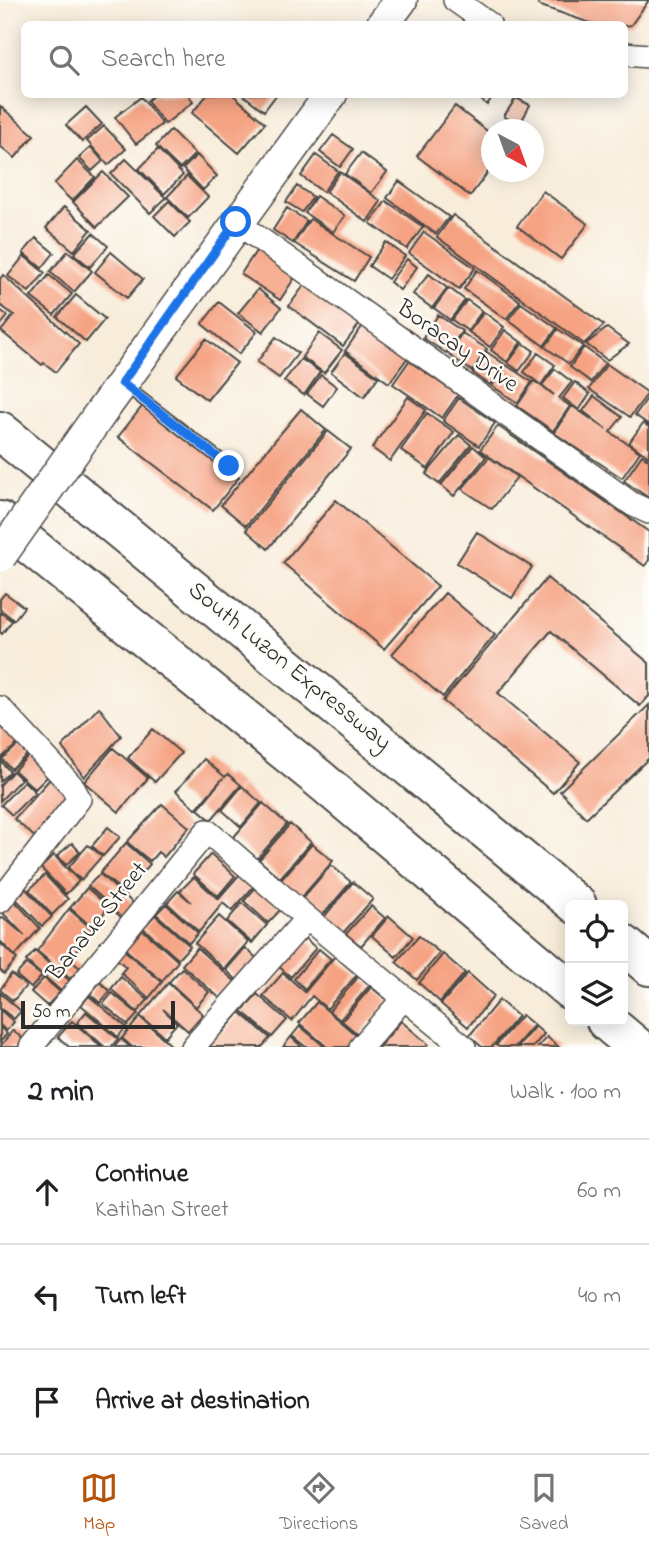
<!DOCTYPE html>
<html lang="en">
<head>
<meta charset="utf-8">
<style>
  :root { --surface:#fff; --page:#f2f2f2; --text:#202124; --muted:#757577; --line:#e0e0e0; --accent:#b45309 }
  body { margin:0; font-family:"Indie Flower",sans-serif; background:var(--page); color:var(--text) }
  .controls { position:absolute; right:21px; bottom:21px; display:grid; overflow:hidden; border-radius:10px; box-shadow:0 4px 18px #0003 }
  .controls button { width:63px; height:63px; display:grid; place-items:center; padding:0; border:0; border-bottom:2px solid var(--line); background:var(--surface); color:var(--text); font:35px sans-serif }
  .compass { position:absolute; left:481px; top:119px; width:63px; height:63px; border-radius:50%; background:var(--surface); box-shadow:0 4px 18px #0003; rotate:139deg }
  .scale { position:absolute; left:21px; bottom:18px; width:154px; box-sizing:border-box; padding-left:7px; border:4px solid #2b2b2b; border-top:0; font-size:19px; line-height:24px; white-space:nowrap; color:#2b2b2b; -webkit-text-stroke:5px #fdfcf7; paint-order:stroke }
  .stop { position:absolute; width:21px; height:21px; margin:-16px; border:5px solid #1a73e8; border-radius:50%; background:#fff }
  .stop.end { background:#1a73e8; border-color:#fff; box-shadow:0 2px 7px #0008 }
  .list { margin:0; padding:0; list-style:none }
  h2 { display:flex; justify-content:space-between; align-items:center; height:91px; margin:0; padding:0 28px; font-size:30px }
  h2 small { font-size:23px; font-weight:400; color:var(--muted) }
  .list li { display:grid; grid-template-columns:46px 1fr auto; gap:21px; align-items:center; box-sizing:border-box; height:105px; padding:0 28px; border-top:2px solid var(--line) }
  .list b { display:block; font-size:26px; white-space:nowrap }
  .list p { margin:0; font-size:23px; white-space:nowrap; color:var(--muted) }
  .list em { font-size:23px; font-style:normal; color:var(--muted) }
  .icon { flex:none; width:38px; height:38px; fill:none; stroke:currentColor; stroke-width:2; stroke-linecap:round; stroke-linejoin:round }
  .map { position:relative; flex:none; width:649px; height:1047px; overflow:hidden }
  .search { position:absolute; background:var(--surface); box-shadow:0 4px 18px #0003; left:21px; right:21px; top:21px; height:77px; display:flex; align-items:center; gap:18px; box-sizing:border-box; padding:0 24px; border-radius:10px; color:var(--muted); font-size:26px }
  .sheet { height:406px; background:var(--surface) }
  nav { display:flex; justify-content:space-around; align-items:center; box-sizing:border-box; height:98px; border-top:2px solid var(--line); background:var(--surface); font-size:19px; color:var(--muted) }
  nav a { display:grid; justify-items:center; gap:4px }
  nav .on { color:var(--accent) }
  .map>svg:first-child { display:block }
  .building { fill:#f6a383 }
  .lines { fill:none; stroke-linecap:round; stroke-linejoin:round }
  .lane-casing { stroke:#4a4845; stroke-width:14 }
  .street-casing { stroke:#4a4845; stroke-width:26 }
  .secondary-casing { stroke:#4a4845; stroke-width:35 }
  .highway-casing { stroke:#4a4845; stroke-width:42 }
  .lane { stroke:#fff; stroke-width:10 }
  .street { stroke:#fff; stroke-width:23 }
  .secondary { stroke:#fff; stroke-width:32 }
  .highway { stroke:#fff; stroke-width:38 }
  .secondary-bridge-casing { stroke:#4a4845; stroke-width:35; stroke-linecap:butt }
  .secondary-bridge { stroke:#fff; stroke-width:32 }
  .route { stroke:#1a73e8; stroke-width:9 }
  .labels { text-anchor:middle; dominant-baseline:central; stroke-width:5; stroke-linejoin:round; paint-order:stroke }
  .street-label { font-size:24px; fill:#2b2b2b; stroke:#fdfcf7 }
</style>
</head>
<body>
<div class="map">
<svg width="649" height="1047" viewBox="0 0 649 1047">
  <rect width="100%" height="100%" fill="#fdfcf7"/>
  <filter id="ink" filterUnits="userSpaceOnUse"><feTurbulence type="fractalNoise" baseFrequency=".0143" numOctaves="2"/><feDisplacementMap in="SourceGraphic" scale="14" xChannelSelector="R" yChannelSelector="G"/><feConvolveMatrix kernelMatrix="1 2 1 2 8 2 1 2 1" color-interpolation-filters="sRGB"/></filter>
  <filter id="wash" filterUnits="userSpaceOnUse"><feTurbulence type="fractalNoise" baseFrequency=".00686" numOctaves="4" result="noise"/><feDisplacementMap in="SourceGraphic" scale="28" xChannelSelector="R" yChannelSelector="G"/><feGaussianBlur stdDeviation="1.57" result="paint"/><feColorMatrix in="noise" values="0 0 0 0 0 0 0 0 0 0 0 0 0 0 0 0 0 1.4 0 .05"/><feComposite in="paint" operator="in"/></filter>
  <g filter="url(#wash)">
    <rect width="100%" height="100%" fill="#f8eddb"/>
    <g id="blocks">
      <path class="building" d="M539,0H649L631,25L624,26L593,24L538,5Z
        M155,94H188L193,102L165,124L147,101Z
        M208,94H232L265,123L239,153L192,113Z
        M242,94H277L264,111Z
        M474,94H494L487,105Z
        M141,97L162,124L136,144L115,117Z
        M516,98L530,105L519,126L504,116Z
        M0,106L34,135L15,158L0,146Z
        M455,106L491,134V168L470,196L417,156Z
        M86,107L102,124L82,142L66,125Z
        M104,126L126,149L108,165L87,141Z
        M171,130L195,154L180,169L156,146Z
        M333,135L353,149L340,167L320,152Z
        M91,147L103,161L92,171L79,158Z
        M158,149L183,175L164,194L139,169Z
        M361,153L387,172L371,193L345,174Z
        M197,155L217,176L203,190L183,169Z
        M316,155L338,171L323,192L301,176Z
        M126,159L166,198L150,213L111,174Z
        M77,160L95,177L72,201L54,184Z
        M103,172L128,197L97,227L73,202Z
        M340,172L381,201L367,222L326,192Z
        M187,176L208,197L188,218L167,197Z
        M399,181L449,217L436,234L387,198Z
        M297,186L313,197L302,212L286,202Z
        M543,191L588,224L561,259L517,226Z
        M316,196L345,216L333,232L305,213Z
        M169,201L190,222L175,237L154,216Z
        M386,201L423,227L407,249L370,223Z
        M64,207L91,230L74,251L46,228Z
        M287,208L307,221L293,243L273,230Z
        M453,215L604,325L584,344L437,237Z
        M310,219L369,257L354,281L294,243Z
        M424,232L475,268L459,289L409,253Z
        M93,233L108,246L90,267L74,254Z
        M36,238L54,253L42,268L23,253Z
        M386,242L405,256L388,279L369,266Z
        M258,248L297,274L280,300L241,274Z
        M68,251L92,271L74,292L50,272Z
        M111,252L143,279L127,298L95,272Z
        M24,256L45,273L29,292L8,276Z
        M407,259L417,267L400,290L390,282Z
        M477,270L520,301L506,319L464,289Z
        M429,274L447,288L432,308L413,294Z
        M3,275L79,344L56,372L44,363L42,365L1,331L14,315L0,305V279Z
        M49,275L72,294L54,315L31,297Z
        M306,283L361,322L343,346L289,306Z
        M449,288L465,300L450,320L434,308Z
        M258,289L281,308L263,332L238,313Z
        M76,295L105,319L86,342L57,317Z
        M467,300L482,311L468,331L452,320Z
        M219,302L257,332L239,354L202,324Z
        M521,303L557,328L544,346L508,320Z
        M0,310L8,316L0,326Z
        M484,312L504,327L490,347L469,332Z
        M438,315L462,331L446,353L423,338Z
        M364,324L408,357L389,383L345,351Z
        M607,328L629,344L607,360L586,344Z
        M558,329L583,346L569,364L545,347Z
        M505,330L521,342L507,362L491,350Z
        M319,333L342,350L324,373L302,357Z
        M462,333L487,349L472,371L448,354Z
        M276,337L298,353L279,378L257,362Z
        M206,339L237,363L207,400L176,376Z
        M523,343L534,351L519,371L508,363Z
        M584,347L605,363L591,382L570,367Z
        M487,352L504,364L490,385L473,373Z
        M345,353L378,377L364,397L331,372Z
        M538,353L555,365L541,385L524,372Z
        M301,359L320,372L304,395L284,381Z
        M409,361L458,395L442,418L393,384Z
        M607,364L648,393L630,417L589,389Z
        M506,365L532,382L518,403L492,386Z
        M555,369L572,382L559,398L570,406L553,431L517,406L534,381L554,395L542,385Z
        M321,375L337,387L323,406L307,394Z
        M575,382L590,394L579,410L563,398Z
        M594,396L622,417L610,432L640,452L622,478L554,433L572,406L606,429L583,411Z
        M649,396V425L635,415Z
        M408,397L426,410L390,461L372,448Z
        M459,398L495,423L479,446L443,421Z
        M145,403L239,477L213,510L118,437Z
        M301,409L326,430L246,526L221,505Z
        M427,413L454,432L428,469L401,450Z
        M643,423L649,427V457L629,443Z
        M498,426L649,532V560L645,566L480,450Z
        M328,431L351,449L268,549L246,530Z
        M459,435L471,445L439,484L426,474Z
        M473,446L486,457L454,496L441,485Z
        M642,455L649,460V498L624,481Z
        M489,457L517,477L492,509L462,489Z
        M336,500L438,586L384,649L283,563Z
        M477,532L532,567L512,598L457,563Z
        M547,578L649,663V696L640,706L551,631L498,693L580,762L553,793L443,701Z
        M5,593L24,607L14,620L0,609V599Z
        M445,593L495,635L443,697L392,654Z
        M0,612L12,621L2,634L0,632Z
        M649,705V758L586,818L560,791Z
        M99,707L121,736L84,777L62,747Z
        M0,716L20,742L0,759Z
        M153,729L181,753L155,782L128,758Z
        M19,744L28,754L11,769L2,759Z
        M113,748L148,778L119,812L84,782Z
        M30,754L51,773L35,789L14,770Z
        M204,759L225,777L228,774L241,785L211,820L198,809L223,778L196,809L176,791Z
        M0,760L10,772L0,781Z
        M13,771L21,779L0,801V785Z
        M50,779L72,799L37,839L14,819Z
        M24,781L35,792L12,815L1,805Z
        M242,786L261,803L241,827L222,810Z
        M263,803L287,824L257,859L233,838Z
        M162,804L189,827L164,857L158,852L150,861L127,842Z
        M290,824L311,842L280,878L259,860Z
        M108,827L120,837L103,856L92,846Z
        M72,843L80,852L66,865L57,856Z
        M126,843L150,864L139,877L134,873L120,889L100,873Z
        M312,844L333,861L301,898L281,880Z
        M88,845L102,856L81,880L68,868Z
        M211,854L235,876L218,896L193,874Z
        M54,855L79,881L66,894L41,868Z
        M331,865L351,882L321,917L301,900Z
        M100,874L121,893L110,905L88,886Z
        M240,874L254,886L232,911L223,903L199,932L167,903L178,891L191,902L180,891L194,877L218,899Z
        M45,875L68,899L52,915L29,890Z
        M353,882L373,899L343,933L324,917Z
        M257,886L282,908L268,923L244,901Z
        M87,888L109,907L92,927L70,908Z
        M26,889L52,917L42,926L16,899Z
        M124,895L134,904L122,918L112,909Z
        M11,897L40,928L15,956L0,941V920L3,917L25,936L0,910Z
        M242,903L267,925L252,943L227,921Z
        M166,904L198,933L189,943L156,914Z
        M371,906L385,918L361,946L346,934Z
        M69,909L93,930L69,959L80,968L70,979L37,951Z
        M155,915L190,946L178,959L143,928Z
        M219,916L248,942L224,969L195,943Z
        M389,916L413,937L396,957L372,936Z
        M143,930L178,961L162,981L125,949Z
        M302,936L316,948L291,977L277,965Z
        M419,936L440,953L417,980L396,962Z
        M0,943L17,959L4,974L0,970Z
        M197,948L238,984L223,1001L182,965Z
        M245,948L260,961L240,983L226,970Z
        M319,949L331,959L305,989L294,979Z
        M124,950L162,982L149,998L121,973L126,967L117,959Z
        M35,951L52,966L43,976L26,961Z
        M443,954L465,973L440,1002L419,983Z
        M335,956L357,975L327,1009L312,996L292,1021L263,996L283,973L305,992Z
        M26,964L42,976L31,988L16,975Z
        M54,967L70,981L61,991L45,977Z
        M182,968L209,992L196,1007L169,982Z
        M468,973L494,996L468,1027L441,1004Z
        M11,974L26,986L13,1001L0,990Z
        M359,976L370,985L340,1020L329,1011Z
        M121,977L148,1000L137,1012L111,989Z
        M44,978L60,992L47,1006L31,992Z
        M100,982L110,991L100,1003L90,994Z
        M168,983L203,1014L188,1031L163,1009L177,1023L165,1037L140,1016Z
        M371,987L388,1001L359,1035L342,1021Z
        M0,993L21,1011L14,1019L0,1008Z
        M112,993L138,1014L128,1025L103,1004Z
        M257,994L287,1020L272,1037L242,1011Z
        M89,996L126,1027L118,1037L81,1005Z
        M499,1000L518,1016L492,1047H482L469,1036Z
        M317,1002L357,1036L348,1047H327L299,1023Z
        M0,1010L14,1022L6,1031L0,1025Z
        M86,1012L118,1039L111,1047H105L77,1023Z
        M240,1012L270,1038L262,1047H208L217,1029L222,1033Z
        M522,1015L534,1025L515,1047H499L496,1045Z
        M140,1017L173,1047H132L122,1038Z
        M72,1021L102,1047H69L58,1037Z
        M401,1021L428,1044L426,1047H379Z
        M300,1026L325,1047H306L292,1036Z
        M535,1026L544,1034L533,1047H517Z
        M0,1027L7,1034L0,1042Z
        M13,1030L25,1041L20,1047H0Z
        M291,1037L302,1047H283Z
        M547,1037L559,1047H538Z
        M121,1039L130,1047H114Z"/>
    </g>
  </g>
  <g filter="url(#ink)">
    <use href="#blocks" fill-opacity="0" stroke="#4a4845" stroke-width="2"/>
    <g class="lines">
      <defs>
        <path id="lane" d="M124,385L229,466"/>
        <path id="street" d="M455,0L489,24
          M624,54L649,56
          M236,222L632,504L649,512
          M0,708L72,786L79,799L0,901
          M31,1047L207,831L307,918L464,1047
          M193,1047L307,918
          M361,1047L404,998"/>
        <path id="secondary" d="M383,24L401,0
          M97,418L331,94"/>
        <path id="highway" d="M0,431L577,905
          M0,521L317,777L570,990
          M623,944L649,966
          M606,1021L637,1047"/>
      </defs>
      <use href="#lane" class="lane-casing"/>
      <use href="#street" class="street-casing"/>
      <use href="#secondary" class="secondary-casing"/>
      <use href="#highway" class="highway-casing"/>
      <use href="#lane" class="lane"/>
      <use href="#street" class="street"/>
      <use href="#secondary" class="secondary"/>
      <use href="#highway" class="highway"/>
      <defs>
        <path id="secondary-bridge" d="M0,556L97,418"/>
      </defs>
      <use href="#secondary-bridge" class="secondary-bridge-casing"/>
      <use href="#secondary-bridge" class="secondary-bridge"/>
    </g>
  </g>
  <g class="lines" filter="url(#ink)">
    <path class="route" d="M229,466L122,383L236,222"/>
  </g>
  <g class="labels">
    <g class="street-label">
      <text transform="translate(457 347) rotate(35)">Boracay Drive</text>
      <text transform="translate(289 667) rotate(39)">South Luzon Expressway</text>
      <text transform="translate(98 922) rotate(-51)">Banaue Street</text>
    </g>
  </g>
</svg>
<div class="controls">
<button><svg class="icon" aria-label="locate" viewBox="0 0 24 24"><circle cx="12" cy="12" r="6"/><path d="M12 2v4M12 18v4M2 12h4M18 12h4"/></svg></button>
<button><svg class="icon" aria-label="layers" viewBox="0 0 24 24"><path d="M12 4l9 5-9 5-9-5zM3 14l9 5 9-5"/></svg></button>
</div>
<svg class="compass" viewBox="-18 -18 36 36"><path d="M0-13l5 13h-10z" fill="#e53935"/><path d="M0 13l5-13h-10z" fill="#757577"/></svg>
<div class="scale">50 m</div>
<div class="stop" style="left:236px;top:222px"></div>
<div class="stop end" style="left:229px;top:466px"></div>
<div class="search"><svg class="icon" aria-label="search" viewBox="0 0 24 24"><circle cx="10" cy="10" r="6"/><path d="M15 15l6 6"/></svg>Search here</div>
</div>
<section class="sheet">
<h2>2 min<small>Walk · 100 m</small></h2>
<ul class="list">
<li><svg class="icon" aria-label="ahead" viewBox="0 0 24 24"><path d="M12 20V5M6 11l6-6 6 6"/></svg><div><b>Continue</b><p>Katihan Street</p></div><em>60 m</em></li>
<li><svg class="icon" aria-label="left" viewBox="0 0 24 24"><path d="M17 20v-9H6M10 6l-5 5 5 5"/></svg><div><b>Turn left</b></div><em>40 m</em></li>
<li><svg class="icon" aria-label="arrive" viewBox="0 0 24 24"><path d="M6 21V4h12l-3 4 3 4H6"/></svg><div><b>Arrive at destination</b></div></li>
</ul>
</section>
<nav>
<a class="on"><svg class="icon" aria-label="map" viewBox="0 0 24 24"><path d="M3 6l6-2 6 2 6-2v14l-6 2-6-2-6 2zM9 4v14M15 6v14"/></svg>Map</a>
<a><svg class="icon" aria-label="directions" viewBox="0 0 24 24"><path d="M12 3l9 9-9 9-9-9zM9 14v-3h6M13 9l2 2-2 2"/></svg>Directions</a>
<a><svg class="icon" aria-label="saved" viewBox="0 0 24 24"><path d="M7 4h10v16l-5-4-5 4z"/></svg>Saved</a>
</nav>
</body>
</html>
